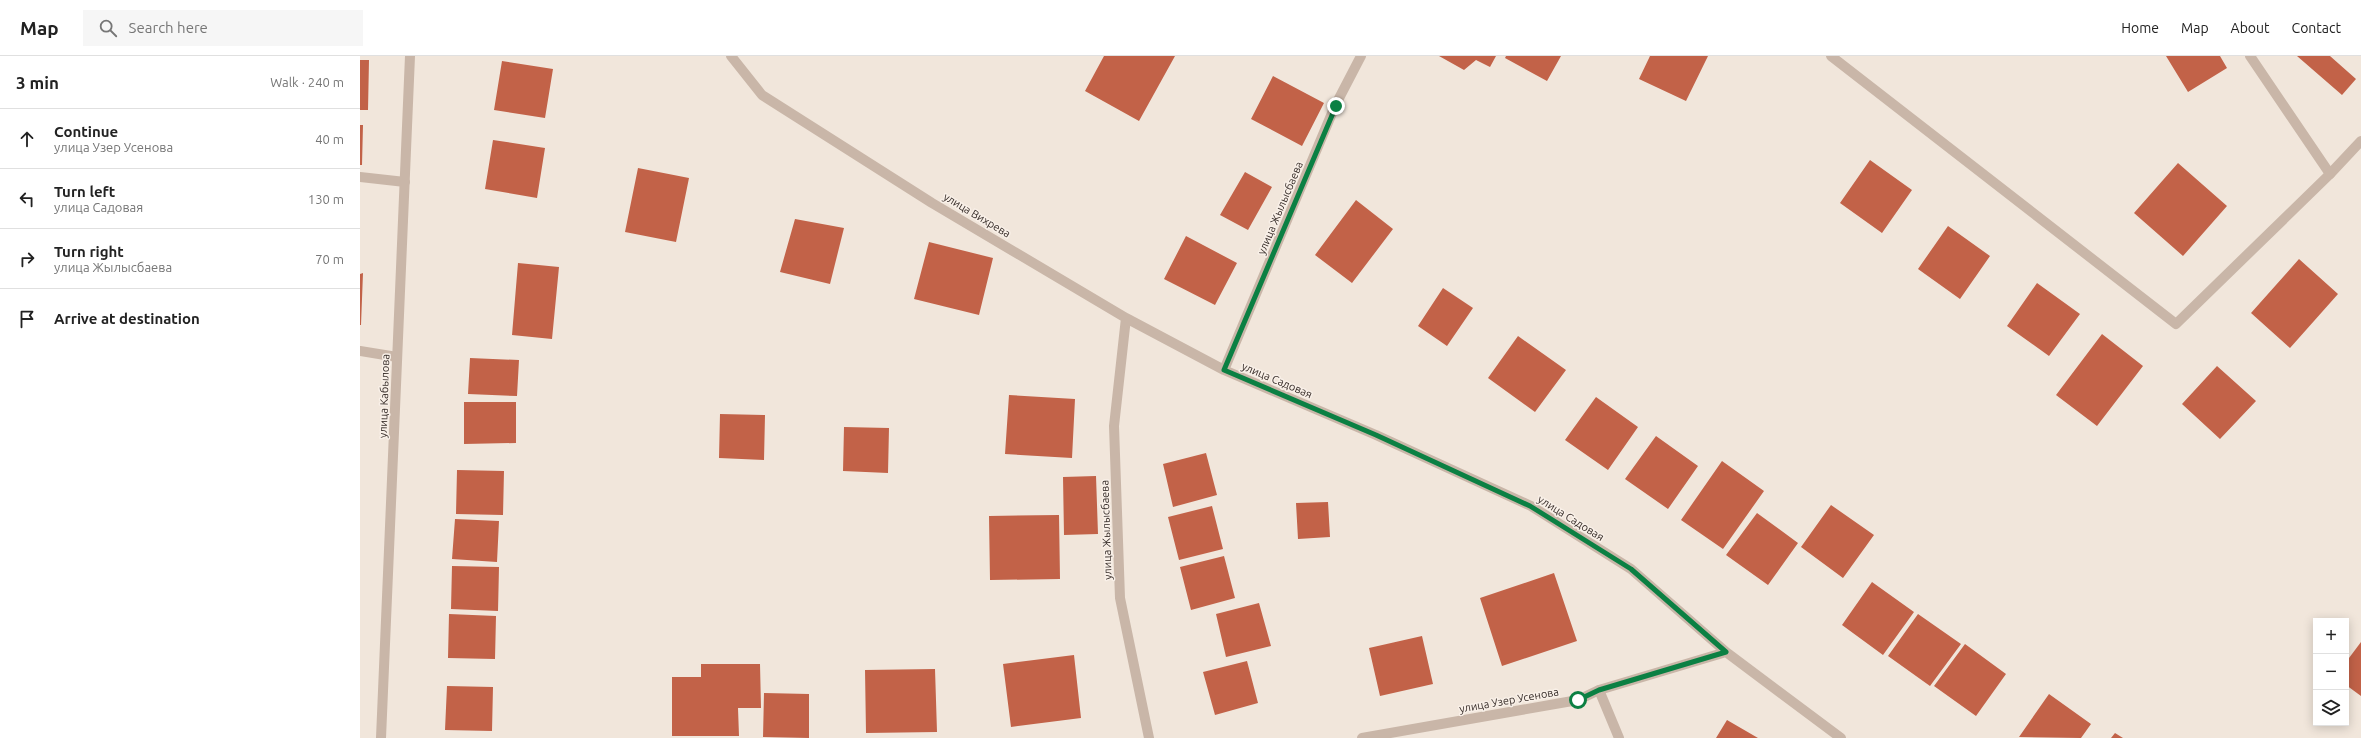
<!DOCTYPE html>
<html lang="en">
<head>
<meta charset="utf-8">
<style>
  :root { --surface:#fff; --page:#f6f6f6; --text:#222; --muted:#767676; --line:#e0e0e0 }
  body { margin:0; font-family:Ubuntu,sans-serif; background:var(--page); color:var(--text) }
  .controls { position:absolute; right:12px; bottom:12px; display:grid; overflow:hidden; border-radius:0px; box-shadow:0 2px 10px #0003 }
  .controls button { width:36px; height:36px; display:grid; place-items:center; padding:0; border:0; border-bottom:1px solid var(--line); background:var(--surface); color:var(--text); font:20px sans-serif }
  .stop { position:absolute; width:12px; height:12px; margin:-9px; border:3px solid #0b8043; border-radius:50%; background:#fff }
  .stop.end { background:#0b8043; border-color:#fff; box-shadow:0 1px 4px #0008 }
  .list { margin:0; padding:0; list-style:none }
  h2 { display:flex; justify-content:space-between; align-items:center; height:52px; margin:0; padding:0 16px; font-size:17px }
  h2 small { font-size:13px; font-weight:400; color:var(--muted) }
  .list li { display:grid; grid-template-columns:26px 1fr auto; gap:12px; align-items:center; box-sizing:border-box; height:60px; padding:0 16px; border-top:1px solid var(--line) }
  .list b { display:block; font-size:15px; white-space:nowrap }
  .list p { margin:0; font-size:13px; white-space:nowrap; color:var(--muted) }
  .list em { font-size:13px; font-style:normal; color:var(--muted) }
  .icon { flex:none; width:22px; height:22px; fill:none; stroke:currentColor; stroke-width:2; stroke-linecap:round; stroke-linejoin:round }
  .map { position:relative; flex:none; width:2001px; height:682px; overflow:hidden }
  header { display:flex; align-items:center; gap:24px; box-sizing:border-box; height:56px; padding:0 20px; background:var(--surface); border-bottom:1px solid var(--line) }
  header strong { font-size:19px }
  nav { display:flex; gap:22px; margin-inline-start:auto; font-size:14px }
  .search { width:280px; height:36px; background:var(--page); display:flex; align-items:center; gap:10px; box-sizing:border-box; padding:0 14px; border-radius:0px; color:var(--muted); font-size:15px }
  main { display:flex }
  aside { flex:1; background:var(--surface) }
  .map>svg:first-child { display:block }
  .building { fill:#c26248 }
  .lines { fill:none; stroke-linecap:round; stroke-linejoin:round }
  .lane { stroke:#c9b6a8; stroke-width:10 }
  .street { stroke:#c9b6a8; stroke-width:10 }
  .route { stroke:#0b8043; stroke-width:5 }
  .labels { text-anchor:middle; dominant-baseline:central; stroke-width:3; stroke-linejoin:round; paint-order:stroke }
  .street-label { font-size:11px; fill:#362c28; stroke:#f9f0e8 }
</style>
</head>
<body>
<header>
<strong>Map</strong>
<div class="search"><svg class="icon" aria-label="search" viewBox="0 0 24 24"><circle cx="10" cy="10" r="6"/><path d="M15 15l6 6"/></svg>Search here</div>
<nav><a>Home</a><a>Map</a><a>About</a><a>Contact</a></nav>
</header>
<main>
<aside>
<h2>3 min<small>Walk · 240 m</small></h2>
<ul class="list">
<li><svg class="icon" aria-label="ahead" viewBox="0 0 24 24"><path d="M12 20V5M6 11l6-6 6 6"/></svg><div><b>Continue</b><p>улица Узер Усенова</p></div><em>40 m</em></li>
<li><svg class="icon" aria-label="left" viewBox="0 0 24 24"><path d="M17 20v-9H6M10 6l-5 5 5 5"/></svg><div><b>Turn left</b><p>улица Садовая</p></div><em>130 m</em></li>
<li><svg class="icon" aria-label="right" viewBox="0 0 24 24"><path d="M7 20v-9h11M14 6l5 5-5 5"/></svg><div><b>Turn right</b><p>улица Жылысбаева</p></div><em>70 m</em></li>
<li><svg class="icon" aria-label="arrive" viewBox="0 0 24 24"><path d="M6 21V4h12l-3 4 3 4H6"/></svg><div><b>Arrive at destination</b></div></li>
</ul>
</aside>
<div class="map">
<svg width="2001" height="682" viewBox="0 0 2001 682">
  <rect width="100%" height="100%" fill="#f1e6db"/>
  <path class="building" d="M744,0H815L779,65L725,35Z
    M1079,0H1136L1130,11L1116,4L1104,14Z
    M1146,0H1201L1187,25L1145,2Z
    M1290,0H1348L1326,45L1279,23Z
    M1806,0H1860L1867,12L1828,36Z
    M1937,0H1970L1996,23L1982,39Z
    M0,4H9L8,54H0Z
    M142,5L193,13L185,62L134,54Z
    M913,20L964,47L942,90L891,63Z
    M0,69H3L2,109H0Z
    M133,84L185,92L177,142L125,133Z
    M1510,104L1552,134L1522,177L1480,147Z
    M1818,107L1867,150L1823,200L1774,157Z
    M278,112L329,122L316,186L265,176Z
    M885,116L912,131L888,174L860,159Z
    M996,144L1033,173L992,227L955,199Z
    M435,163L484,172L470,228L420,216Z
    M1588,170L1630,200L1600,243L1558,213Z
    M826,180L877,207L855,249L804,223Z
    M569,186L633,202L619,259L554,243Z
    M1939,203L1978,238L1930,292L1891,257Z
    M158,207L199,211L192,283L152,279Z
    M3,217L1,269H0V218Z
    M1677,227L1720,258L1689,300L1647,270Z
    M1083,232L1113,252L1087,290L1058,270Z
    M1742,278L1783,310L1737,370L1696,339Z
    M1158,280L1206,314L1175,356L1128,322Z
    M110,302L159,304L157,340L108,338Z
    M1857,310L1896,345L1860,383L1822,348Z
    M649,339L715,343L712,402L645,398Z
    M1236,341L1278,371L1248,414L1205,384Z
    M104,346H156V387L104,388Z
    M360,358L405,359L404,404L359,402Z
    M484,371L529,372L528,417L483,415Z
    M1296,380L1338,410L1308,453L1265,423Z
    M846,397L857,439L813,451L803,408Z
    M1362,405L1404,435L1363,493L1321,464Z
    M97,414L144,415L143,459L96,458Z
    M736,420L738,478L704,479L703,421Z
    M968,446L970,481L938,483L936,447Z
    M1471,449L1514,479L1483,522L1441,491Z
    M852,450L863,493L819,504L808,461Z
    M1397,457L1438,487L1408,529L1366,499Z
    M699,459L700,523L630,524L629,460Z
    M95,463L139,465L137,506L92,503Z
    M864,500L875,542L831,554L820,511Z
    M92,510L139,511L138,555L91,553Z
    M1194,517L1217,585L1142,610L1120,542Z
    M1512,526L1554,556L1523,599L1482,569Z
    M899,547L911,590L866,601L856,558Z
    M89,558L136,560L135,603L88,602Z
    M1558,558L1601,588L1570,630L1528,600Z
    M1062,580L1073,628L1020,640L1009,592Z
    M2001,586V640L1986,629V606Z
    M1605,588L1646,618L1616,660L1574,630Z
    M714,599L721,662L651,671L643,608Z
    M887,605L898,647L855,659L843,616Z
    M341,608H400L401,652H378L379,680H312V621H341Z
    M575,613L577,676L506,677L505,614Z
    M87,630L133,631L132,675L85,674Z
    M404,637L449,638V682L403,681Z
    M1689,638L1731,668L1721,682L1659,681Z
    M1367,664L1398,682H1356Z
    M1755,677L1763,682H1751Z"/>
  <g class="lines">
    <path class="lane" d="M1890,0L1970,118
      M0,121L45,126
      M0,295L37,301
      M1239,634L1259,682"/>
    <path class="street" d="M371,0L402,39L572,147L766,262L864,314L1016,379L1171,450L1271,513L1366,596L1481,682
      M1471,0L1816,268L1970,118L2001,85
      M766,262L754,370L760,542L789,682
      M864,314L975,50L1001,0
      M21,682L50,0
      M1002,682L1218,644L1239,634L1366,596"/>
  </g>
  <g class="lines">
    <path class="route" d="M976,50L864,314L1016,379L1170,450L1271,513L1366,596L1239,634L1218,644"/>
  </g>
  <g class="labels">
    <g class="street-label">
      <text transform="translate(920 152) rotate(-67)">улица Жылысбаева</text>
      <text transform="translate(617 159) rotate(31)">улица Вихрева</text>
      <text transform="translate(917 324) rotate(23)">улица Садовая</text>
      <text transform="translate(24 340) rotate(-88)">улица Кабылова</text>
      <text transform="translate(1211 462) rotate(32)">улица Садовая</text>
      <text transform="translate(746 474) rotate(-92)">улица Жылысбаева</text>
      <text transform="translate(1149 644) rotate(-10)">улица Узер Усенова</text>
    </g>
  </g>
</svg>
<div class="controls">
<button>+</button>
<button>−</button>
<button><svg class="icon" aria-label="layers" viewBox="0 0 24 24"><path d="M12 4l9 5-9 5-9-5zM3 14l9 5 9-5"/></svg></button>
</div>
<div class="stop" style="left:1218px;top:644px"></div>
<div class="stop end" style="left:976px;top:50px"></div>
</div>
</main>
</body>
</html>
